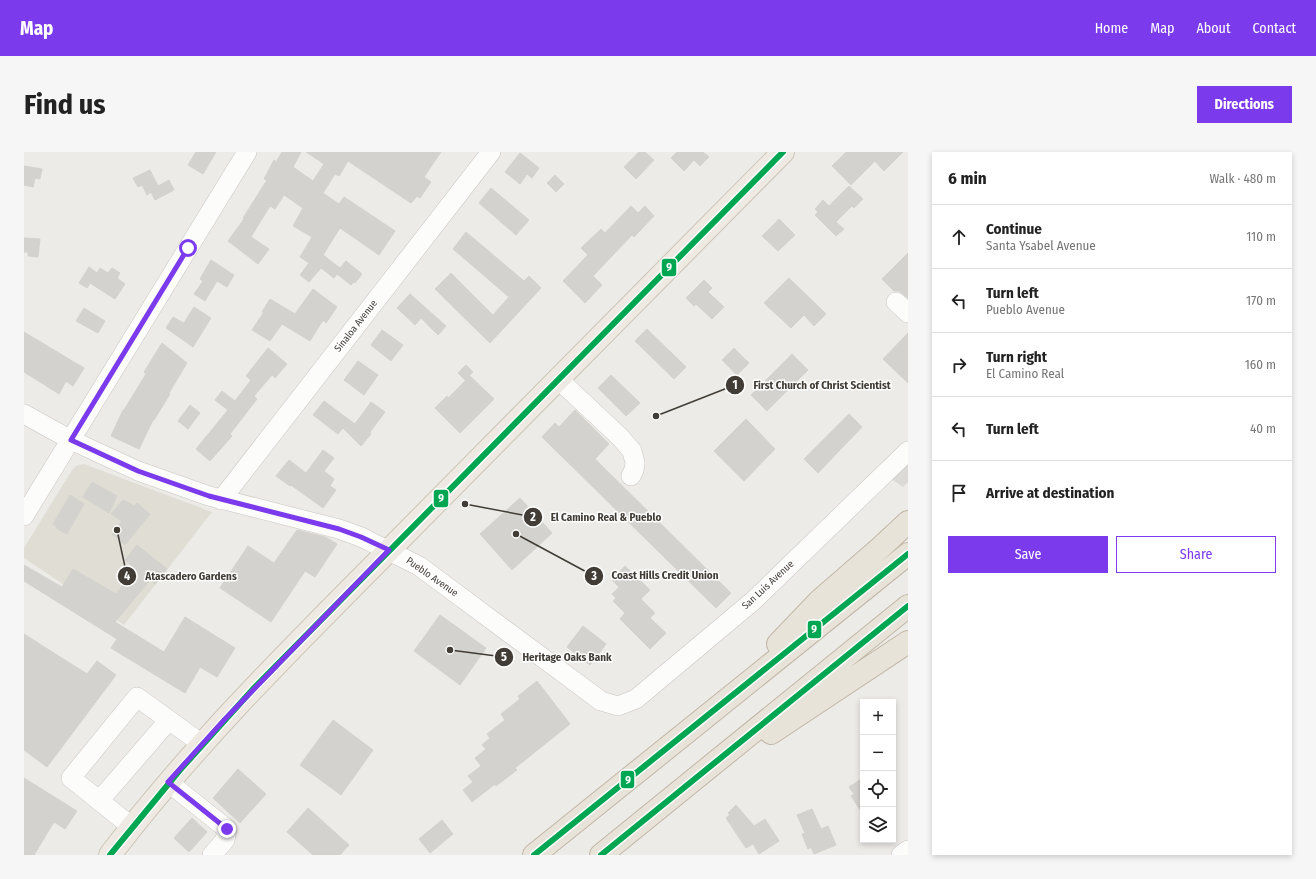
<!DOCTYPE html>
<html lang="en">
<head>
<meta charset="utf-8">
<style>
  :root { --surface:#fff; --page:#f6f6f6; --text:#222; --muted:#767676; --line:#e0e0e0; --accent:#7c3aed }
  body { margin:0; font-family:"Fira Sans Condensed",sans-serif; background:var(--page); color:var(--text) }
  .controls { position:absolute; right:12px; bottom:12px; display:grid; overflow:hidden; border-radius:0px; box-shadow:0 2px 6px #0003 }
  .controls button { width:36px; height:36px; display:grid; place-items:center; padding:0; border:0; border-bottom:1px solid var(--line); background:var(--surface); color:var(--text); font:20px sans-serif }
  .stop { position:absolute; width:12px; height:12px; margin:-9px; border:3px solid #7c3aed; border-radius:50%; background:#fff }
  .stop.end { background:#7c3aed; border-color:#fff; box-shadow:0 1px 4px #0008 }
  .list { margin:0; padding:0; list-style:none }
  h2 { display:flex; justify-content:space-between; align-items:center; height:52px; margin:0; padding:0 16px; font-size:17px }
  h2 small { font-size:13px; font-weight:400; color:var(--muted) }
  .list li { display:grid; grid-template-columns:26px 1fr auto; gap:12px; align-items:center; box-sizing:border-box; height:64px; padding:0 16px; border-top:1px solid var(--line) }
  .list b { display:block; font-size:15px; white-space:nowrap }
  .list p { margin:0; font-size:13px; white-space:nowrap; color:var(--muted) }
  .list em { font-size:13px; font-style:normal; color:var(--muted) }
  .actions { display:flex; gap:8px; padding:12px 16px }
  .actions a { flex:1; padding:9px 0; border:1px solid var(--accent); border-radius:0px; text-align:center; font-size:14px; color:var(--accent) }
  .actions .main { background:var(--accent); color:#fff }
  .icon { flex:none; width:22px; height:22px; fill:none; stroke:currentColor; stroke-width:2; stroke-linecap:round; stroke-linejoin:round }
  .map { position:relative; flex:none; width:884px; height:703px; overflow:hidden; border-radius:0px }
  header { display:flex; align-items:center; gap:24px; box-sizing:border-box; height:56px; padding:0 20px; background:var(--accent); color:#fff }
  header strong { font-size:19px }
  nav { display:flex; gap:22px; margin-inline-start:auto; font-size:14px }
  .intro { display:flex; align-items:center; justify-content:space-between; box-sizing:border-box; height:96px; padding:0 24px }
  h1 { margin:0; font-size:28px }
  .button { padding:10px 18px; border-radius:0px; background:var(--accent); color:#fff; font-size:14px; font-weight:700 }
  main { display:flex; gap:24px; padding:0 24px }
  aside { flex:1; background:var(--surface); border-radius:0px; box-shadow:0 2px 6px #0003 }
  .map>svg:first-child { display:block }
  .residential { fill:#e0ddd5 }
  .parking { fill:#dcdad7 }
  .building { fill:#d4d2ce; stroke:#d4d2cd }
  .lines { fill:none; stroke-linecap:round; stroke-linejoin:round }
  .minor-casing { stroke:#c9c7c3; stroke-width:20 }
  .major-casing { stroke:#cdc6b7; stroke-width:24 }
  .highway-casing { stroke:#c1b7a6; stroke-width:24 }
  .minor { stroke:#fcfcfb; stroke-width:19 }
  .major { stroke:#eeeae3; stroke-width:22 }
  .highway { stroke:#e8e3d9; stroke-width:22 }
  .bus-1-casing { stroke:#fff; stroke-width:9 }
  .bus-1 { stroke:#00a651; stroke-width:6 }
  .route { stroke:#7c3aed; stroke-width:5 }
  .labels { text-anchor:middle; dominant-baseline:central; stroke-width:3; stroke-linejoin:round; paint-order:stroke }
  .street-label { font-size:10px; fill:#413c35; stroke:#fff }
  .leader { fill:none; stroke:#413c35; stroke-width:1.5 }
  .callout-dot { fill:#413c35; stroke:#fff; stroke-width:1.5 }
  .mark-label { font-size:12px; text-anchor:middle; font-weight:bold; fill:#fff }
  .callout-label { font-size:11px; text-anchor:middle; font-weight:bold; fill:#413c35; stroke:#fff; stroke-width:3; stroke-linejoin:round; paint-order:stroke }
  .line-badge { stroke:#fff; stroke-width:1.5 }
  .badge-label { font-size:11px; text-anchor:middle; font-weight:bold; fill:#fff }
</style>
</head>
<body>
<header>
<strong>Map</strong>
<nav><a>Home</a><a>Map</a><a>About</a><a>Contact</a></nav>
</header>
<div class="intro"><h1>Find us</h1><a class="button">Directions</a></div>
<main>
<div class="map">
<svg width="884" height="703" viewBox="0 0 884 703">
  <rect width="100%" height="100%" fill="#ecebe7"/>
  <path class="residential" d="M60,312L188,360L100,473L0,406V396L48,318L52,314Z"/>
  <path class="parking" d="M884,309V330L879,335L866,326Z"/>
  <path class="building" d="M172,0H192L179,22L164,13Z
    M258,0H277L269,15L289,29L300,12L282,0H417L400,25L407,30L396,46L393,44L387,51L324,9L315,24L311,22L299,41L315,52L320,45L371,79L355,103L316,76L299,103L316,116L322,109L338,122L331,131L330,130L327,133L313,122L310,126L297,116L285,130L276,123L285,111L276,105L288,85L269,74L279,56L260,43L251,57L246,54L227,85L245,97L234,112L204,89L220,67L219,66L243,28L240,27L250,8L252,10Z
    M615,0H621L630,8L612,27L600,15Z
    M653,0H679L685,5L676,14L670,8L660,19L647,6Z
    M822,0H879L860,19L851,9L827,33L808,14Z
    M496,1L515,16L508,26L503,22L496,32L481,20Z
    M0,14L18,17L16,27L11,26L9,35L0,33Z
    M126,18L134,34L145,28L150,38L131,48L127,40L123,43L118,33L114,35L109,26Z
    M531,23L540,32L532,40L523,31Z
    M825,34L839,47L830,56L828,54L812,70L820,77L812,84L791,63L794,60L791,57L799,48L805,54Z
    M467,36L505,68L492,83L455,51Z
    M607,54L614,61L621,54L630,64L610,85L608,83L569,124L578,133L561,151L539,129L564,103L557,96L577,77L581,81Z
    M755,67L771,83L754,99L738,84Z
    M442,80L500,129L505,124L517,136L466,191L411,137L427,121L469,163L485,145L429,97Z
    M0,86L16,87L14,105L4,104V100H0Z
    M884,101V146L875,139H870L858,127Z
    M187,108L210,123L203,135L193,129L181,149L170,142L179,129L176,127Z
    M65,115L73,121L76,116L84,121L88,116L96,121L93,126L101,132L91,147L66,131L63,136L55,131Z
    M765,126L802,162L790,174L780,163L767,176L740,151Z
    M680,128L688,136L684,140L700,155L688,167L672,152L670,154L662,146Z
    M289,137L313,155L302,171L299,168L286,189L258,172L246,189L228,178L240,160H238L246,147L271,162Z
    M386,142L422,174L414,183L397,166L391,173L373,156Z
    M170,155L187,166L169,195L142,176L149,165L160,171Z
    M60,156L81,169L74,181L52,169Z
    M623,177L662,215L650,227L611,189Z
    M358,178L379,193L367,209L347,193Z
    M0,180L60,216L49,234L42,229L35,242L0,220Z
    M884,181V231L859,207Z
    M138,191L163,211L145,241L146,242L130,268H129L115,297L87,284L99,258H100L122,222L120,220Z
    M244,196L263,212L251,226L248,223L230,244L233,247L206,282L208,284L186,309L172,297L204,258L191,248L198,239L211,249L227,228L222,224Z
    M710,196L725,211L713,223L698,208Z
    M768,202L784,218L743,259L727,243Z
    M334,209L354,223L340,243L320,228Z
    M442,213L449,220L441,228L434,221Z
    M587,223L616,251L602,264L574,236Z
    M446,224L470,247L436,281L411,256L423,244L424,246Z
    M300,249L331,272L347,250L361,260L346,280L347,282L337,294L319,276L314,282L289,263Z
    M166,253L176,261L164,277L154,269Z
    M551,258L585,292L571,307L707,441L692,456L518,285L531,271L535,275Z
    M825,262L838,275L794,321L780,307Z
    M722,267L751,297L720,329L690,299Z
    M299,298L310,306L300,319L310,327L306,334L312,338L299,356L267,333L266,334L252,324L265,308L282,321Z
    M68,330L93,344L85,361L59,345Z
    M46,343L60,352L43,382L32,376L33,375L29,372Z
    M496,346L528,381L488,418L456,382Z
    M99,348L110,354L113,351L126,362L101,393L88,382L98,369L87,362Z
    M273,378L301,385L313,392L291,425L281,419L247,470L196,436L224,394L250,411Z
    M113,393L143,417L131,432L126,428L91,470L140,500L161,465L211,496L193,525L176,515L161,541L87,496L93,487L0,429V413L38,435L49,417L92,442L112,417L101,408Z
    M601,414L626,438L617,447L631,461L626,466L642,481L626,497L596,467L601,461L589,449L592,446L588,442L595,435L588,428Z
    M416,463L462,496L436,533L390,499Z
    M559,474L582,492L566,513L543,495Z
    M0,482L63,522L73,509L92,523L23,615L0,598Z
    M513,529L546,572L491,616L493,618L472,634L471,632L448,650L439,638L449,630L444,624L457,614L451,606L462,597L458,593L466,586L463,582L481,568L477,562L496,547L494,544Z
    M309,568L349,598L317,643L276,613Z
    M214,617L242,642L216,671L189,646Z
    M0,626L53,659L41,677L30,670L10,703H0Z
    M839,626V662L827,644L830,642L825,635Z
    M712,653L730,674L741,667L755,689L735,702L729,692L722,696L702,666L706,663L704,661Z
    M284,656L325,693L316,703H289L263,680Z
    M788,657L797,677L804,674L812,693L790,702L787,695L784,697L778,682L781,681L773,663Z
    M168,666L183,680L165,700L150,686Z
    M418,668L429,682L406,701L395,687Z"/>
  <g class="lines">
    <defs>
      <path id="minor" d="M872,150L884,161
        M534,227L596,285L608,299L611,311L610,318L607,324
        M0,262L47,288L114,319L185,344L315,377L337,385L395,414L577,549L594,554L612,547L729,449L884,299
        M197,348L467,0
        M0,364L223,0
        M144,630L203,677L201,688L188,703
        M75,649L145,568
        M108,675L47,626L113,545L178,592
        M877,703L884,698"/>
      <path id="major" d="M86,703C175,586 281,483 384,379C509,253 634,126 759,0"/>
      <path id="highway" d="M754,492L795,449L856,396L884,370
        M747,581L884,490
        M510,703L884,402
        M577,703L884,454"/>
    </defs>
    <use href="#minor" class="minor-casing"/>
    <use href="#major" class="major-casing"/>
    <use href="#highway" class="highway-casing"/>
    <use href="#minor" class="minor"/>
    <use href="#major" class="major"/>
    <use href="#highway" class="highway"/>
    <defs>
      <path id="bus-1" d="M86,703L156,618L230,536L759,0
        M510,703L884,402
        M577,703L884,454"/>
    </defs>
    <use href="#bus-1" class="bus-1-casing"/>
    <use href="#bus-1" class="bus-1"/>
  </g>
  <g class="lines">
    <path class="route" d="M164,96L47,288L114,319L185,344L315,377L337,385L365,398L201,567L144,630L203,677"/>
  </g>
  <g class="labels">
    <g class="street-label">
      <text transform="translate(332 174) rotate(-52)">Sinaloa Avenue</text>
      <text transform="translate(408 425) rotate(35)">Pueblo Avenue</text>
      <text transform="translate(744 433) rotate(-43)">San Luis Avenue</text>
    </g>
  </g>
  <path class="leader" d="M632 264L711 233M441 352L509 365M492 382L570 424M93 378L103 424M426 498L480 505"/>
  <g class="callout-dot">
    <circle cx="632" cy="264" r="4"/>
    <circle cx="441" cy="352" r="4"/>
    <circle cx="492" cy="382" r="4"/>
    <circle cx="93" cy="378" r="4"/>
    <circle cx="426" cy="498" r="4"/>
    <circle cx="711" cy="233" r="10"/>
    <circle cx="509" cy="365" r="10"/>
    <circle cx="570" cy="424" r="10"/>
    <circle cx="103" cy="424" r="10"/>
    <circle cx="480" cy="505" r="10"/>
  </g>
  <g class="mark-label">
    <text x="711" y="237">1</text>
    <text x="509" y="369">2</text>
    <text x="570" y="428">3</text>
    <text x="103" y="428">4</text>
    <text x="480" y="509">5</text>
  </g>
  <g class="callout-label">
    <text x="798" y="237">First Church of Christ Scientist</text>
    <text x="582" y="369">El Camino Real &amp; Pueblo</text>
    <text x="641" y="427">Coast Hills Credit Union</text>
    <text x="167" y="428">Atascadero Gardens</text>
    <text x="543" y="509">Heritage Oaks Bank</text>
  </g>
  <g class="line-badge">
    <rect x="637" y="106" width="16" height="19" rx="4" fill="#00a651"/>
    <rect x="409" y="337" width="16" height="19" rx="4" fill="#00a651"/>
    <rect x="783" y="468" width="15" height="19" rx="4" fill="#00a651"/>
    <rect x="596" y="618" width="15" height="19" rx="4" fill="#00a651"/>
  </g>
  <g class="badge-label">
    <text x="645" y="119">9</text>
    <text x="417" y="350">9</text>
    <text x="790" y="481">9</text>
    <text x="604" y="632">9</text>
  </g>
</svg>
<div class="controls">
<button>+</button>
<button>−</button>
<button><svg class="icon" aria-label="locate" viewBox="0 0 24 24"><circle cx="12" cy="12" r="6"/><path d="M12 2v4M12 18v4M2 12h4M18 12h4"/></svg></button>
<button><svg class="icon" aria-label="layers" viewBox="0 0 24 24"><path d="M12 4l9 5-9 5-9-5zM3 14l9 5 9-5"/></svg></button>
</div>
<div class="stop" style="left:164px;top:96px"></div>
<div class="stop end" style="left:203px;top:677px"></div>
</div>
<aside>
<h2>6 min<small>Walk · 480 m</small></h2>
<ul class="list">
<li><svg class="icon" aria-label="ahead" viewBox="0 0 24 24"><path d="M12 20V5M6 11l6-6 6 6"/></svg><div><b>Continue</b><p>Santa Ysabel Avenue</p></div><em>110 m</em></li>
<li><svg class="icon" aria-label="left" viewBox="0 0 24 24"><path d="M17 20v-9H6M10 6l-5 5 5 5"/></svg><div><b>Turn left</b><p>Pueblo Avenue</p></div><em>170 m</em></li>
<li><svg class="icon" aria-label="right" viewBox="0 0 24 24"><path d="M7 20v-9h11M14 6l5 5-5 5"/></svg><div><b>Turn right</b><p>El Camino Real</p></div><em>160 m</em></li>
<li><svg class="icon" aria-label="left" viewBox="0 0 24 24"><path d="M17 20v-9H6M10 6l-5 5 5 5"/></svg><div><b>Turn left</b></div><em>40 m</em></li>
<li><svg class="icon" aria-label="arrive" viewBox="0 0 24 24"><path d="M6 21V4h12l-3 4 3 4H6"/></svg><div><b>Arrive at destination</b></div></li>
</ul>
<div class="actions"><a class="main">Save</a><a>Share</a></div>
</aside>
</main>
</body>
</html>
